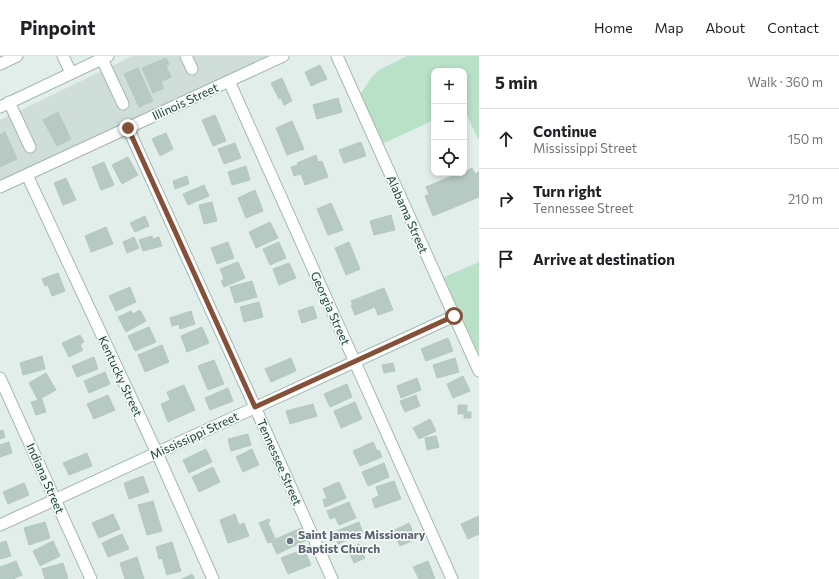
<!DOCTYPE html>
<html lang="en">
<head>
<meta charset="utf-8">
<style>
  :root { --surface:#fff; --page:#f2f2f2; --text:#202124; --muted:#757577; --line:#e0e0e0 }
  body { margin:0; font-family:Commissioner,sans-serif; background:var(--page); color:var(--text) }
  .controls { position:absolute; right:12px; top:12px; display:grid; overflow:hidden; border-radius:8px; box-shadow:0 2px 6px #0003 }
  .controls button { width:36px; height:36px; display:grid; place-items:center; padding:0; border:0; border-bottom:1px solid var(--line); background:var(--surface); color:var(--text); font:20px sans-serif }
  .stop { position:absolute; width:12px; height:12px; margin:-9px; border:3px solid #845037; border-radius:50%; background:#fff }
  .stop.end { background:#845037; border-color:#fff; box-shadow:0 1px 4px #0008 }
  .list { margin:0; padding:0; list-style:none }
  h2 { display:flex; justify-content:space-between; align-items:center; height:52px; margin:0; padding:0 16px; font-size:17px }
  h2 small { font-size:13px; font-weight:400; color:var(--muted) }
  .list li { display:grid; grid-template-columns:26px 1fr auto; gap:12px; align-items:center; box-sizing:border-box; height:60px; padding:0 16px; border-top:1px solid var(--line) }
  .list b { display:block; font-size:15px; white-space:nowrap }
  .list p { margin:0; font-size:13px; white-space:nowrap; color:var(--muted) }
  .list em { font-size:13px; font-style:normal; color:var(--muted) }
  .icon { flex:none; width:22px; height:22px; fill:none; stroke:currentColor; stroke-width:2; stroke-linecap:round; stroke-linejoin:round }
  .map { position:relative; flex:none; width:479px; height:523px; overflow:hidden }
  header { display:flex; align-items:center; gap:24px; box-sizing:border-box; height:56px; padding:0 20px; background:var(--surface); border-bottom:1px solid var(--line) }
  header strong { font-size:19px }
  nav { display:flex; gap:22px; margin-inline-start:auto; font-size:14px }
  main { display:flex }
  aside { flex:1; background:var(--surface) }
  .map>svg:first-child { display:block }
  .built { fill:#d0ded9 }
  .green { fill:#b8e1c7 }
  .building { fill:#b7c9c3; stroke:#b4c8c1 }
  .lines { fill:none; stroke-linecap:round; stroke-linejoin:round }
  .minor-casing { stroke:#a4b7b2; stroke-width:13 }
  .minor { stroke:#fff; stroke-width:11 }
  .route { stroke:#845037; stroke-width:5 }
  .worship-dot { fill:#6b7280; stroke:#f3faf7; stroke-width:1.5 }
  .labels { text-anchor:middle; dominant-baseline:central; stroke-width:3.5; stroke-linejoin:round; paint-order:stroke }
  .street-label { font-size:12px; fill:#20413b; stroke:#f3faf7 }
  .worship-label { font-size:12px; font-weight:bold; fill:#5b616d; stroke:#f3faf7; text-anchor:start }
</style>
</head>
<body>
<header>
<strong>Pinpoint</strong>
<nav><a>Home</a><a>Map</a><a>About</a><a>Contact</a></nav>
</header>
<main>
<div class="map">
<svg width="479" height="523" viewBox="0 0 479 523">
  <rect width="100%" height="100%" fill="#e2eeea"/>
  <path class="built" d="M133,0H269L0,125V64Z"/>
  <path class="green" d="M407,0H479V82L478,83L464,52V15H434V64L382,88L360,39L371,22L379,14Z
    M479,206V303L442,222Z"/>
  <path class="building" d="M166,2L169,8L166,10L171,21L161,26L164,32L153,37L142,12Z
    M320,9L327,23L311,30L305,16Z
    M138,12L153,45L139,51L124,18Z
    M282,22L292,45L284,49L281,42L279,43L271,27Z
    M338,42L342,56L317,63L313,49Z
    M58,56L71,83L57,90L43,64Z
    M215,59L226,85L213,90L202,64Z
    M292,65L304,93L287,99L276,72Z
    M5,76L17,103L0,111V79Z
    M166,77L173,93L160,100L152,83Z
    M361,86L366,100L344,107L339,94Z
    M235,87L241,102L224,108L218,93Z
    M316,99L318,106L322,105L328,121L305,129L301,118L294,120L291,111L298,109L297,107Z
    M128,101L138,119L122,128L112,109Z
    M104,106L114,129L101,134L92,111Z
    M246,110L250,124L232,129L228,116Z
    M472,112L475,118L479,116V141L433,160L425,140L429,138L426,131L454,119L455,120L461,117H464V116Z
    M187,120L189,128L175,133L173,125Z
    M66,122L76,144L63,149L54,127Z
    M204,129L209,140L188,149L183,138Z
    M255,134L263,155L246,162L238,142Z
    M212,146L217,165L204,168L199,149Z
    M331,147L343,174L328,179L317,153Z
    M391,159L395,174L374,179L370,165Z
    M145,160L149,170L135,176L130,167Z
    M270,166L278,182L256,192L249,176Z
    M106,171L113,188L91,196L85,180Z
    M152,180L153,183L159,181L162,190L143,195L139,184Z
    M134,181L139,192L127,197L123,186Z
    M228,186L234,202L217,208L211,192Z
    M279,186L286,202L270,209L263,193Z
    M349,186L360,213L346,219L335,192Z
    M238,206L245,222L224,231L221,225L224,223L220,213Z
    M289,207L296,222L279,229L273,213Z
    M58,217L65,235L52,240L48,229L45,230L42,223Z
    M252,225L257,241L235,247L230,231Z
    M130,231L136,246L116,255L109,240Z
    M384,232L393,254L378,259L375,251L355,259L351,249H353L351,245Z
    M259,246L263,261L244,266L240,251Z
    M313,250L317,262L302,267L298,255Z
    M140,254L146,265L126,276L118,261L131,255L133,258Z
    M191,255L195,268L180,273L179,268L172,270L170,262Z
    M149,271L156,286L135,295L128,280Z
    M202,271L209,287L187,296L181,280Z
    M80,279L84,286L80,289L83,294L69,301L62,287Z
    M448,282L453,295L426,305L421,293Z
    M162,289L169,306L145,316L138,299Z
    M42,300L45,313L23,319L20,307Z
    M94,301L98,313L77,321L72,310Z
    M291,302L296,315L271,326L265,313Z
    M455,302L459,316L437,322L433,309Z
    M214,304L224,328L208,334L198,310Z
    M393,307L395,315L384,317L382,309Z
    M105,316L110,328L89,337L84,325Z
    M46,317L56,334L38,344L29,327Z
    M463,320L470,335L453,342L447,328Z
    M417,322L421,334L401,342L397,330Z
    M347,328L352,341L330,351L324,338Z
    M184,329L195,354L168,366L161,348L170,344L167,336Z
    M228,332L233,345L210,354L205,342Z
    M108,339L115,354L94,363L87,348Z
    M416,339L420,350L405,356L400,345Z
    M42,343L46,356L36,359L31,346Z
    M355,346L362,363L341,372L334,355Z
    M313,348L317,360L290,368L286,355Z
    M458,349H467V356H471V362H464V358H458Z
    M430,363L436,375L419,383L413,372Z
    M3,374L5,381L0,383V375Z
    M248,378L251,389L231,395L228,383Z
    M436,380L439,391L427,394L425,382Z
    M9,386L12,397L0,401V389Z
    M373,386L377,395L379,394L382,401L360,410L353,395Z
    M206,393L212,406L189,417L183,404Z
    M252,393L259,409L243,416L236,401Z
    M87,397L92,410L69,419L63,407Z
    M384,407L389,421L368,430L362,416Z
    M213,411L220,426L199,436L192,421Z
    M143,420L149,436L129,443L124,427Z
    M394,425L401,443L375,452L372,443L379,440L376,431Z
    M339,426L346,442L325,451L323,444L327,442L323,433Z
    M24,427L29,439L8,448L3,436Z
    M153,445L162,475L147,479L138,449Z
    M349,446L356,462L339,469L335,461L330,463L327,455Z
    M113,458L120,473L99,482L92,467Z
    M235,458L239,469L244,467L249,480L228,487L220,464Z
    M479,460V478L468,483L461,468Z
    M269,463L270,465L268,467L275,482L270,484L271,486L268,487L259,467Z
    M45,466L50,482L29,489L24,472Z
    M359,466L363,477L338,488L334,476Z
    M409,467L416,483L400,490L393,475Z
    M301,472L303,477L304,476L306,479L305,480L307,484L277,498L271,485Z
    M122,478L129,493L108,501L102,487Z
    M6,485L11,500L0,503V487Z
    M53,485L60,500L40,510L33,495Z
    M172,486L181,515L167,519L162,502L159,503L156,491Z
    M359,488L365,502L354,507L348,494Z
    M304,493L311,509L288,518L281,502Z
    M137,501L144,523H125L120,507Z
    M16,505L22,519L13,523H0V511Z
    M428,505L435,523H419L413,511Z
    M63,507L68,522L65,523H45L42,513Z
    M192,518L195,523H182Z"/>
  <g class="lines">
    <defs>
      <path id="minor" d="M63,0L71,17
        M186,0L192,13
        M337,0L479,315
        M102,3L123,48
        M0,8L17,0
        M229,25L452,523
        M9,46L30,91
        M0,51L108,0
        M128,72L255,351L332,523
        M27,119L157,397L213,523
        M0,131L283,0
        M0,322L91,523
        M0,469L454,260"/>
    </defs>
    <use href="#minor" class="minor-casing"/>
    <use href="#minor" class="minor"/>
  </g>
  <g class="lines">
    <path class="route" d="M128,72L255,351L454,260"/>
  </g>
  <circle class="worship-dot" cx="290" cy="485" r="4"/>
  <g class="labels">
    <g class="street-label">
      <text transform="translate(185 45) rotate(-25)">Illinois Street</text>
      <text transform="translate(408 158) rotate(66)">Alabama Street</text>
      <text transform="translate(331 252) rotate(66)">Georgia Street</text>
      <text transform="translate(121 320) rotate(65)">Kentucky Street</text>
      <text transform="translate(194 379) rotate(-25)">Mississippi Street</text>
      <text transform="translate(280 406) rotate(66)">Tennessee Street</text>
      <text transform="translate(46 422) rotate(66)">Indiana Street</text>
    </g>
    <g class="worship-label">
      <text x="298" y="478">Saint James Missionary<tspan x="298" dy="14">Baptist Church</tspan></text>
    </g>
  </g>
</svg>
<div class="controls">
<button>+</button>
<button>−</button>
<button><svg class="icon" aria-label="locate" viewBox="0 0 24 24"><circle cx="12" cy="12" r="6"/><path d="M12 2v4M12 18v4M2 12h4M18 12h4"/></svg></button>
</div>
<div class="stop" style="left:454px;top:260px"></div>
<div class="stop end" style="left:128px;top:72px"></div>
</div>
<aside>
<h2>5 min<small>Walk · 360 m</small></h2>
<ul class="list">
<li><svg class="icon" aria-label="ahead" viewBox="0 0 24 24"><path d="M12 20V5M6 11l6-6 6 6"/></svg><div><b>Continue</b><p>Mississippi Street</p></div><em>150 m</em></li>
<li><svg class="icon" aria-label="right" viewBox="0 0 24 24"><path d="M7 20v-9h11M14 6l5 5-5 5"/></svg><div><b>Turn right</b><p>Tennessee Street</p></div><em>210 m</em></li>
<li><svg class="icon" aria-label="arrive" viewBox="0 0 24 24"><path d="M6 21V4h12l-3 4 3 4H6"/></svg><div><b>Arrive at destination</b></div></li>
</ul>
</aside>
</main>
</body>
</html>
